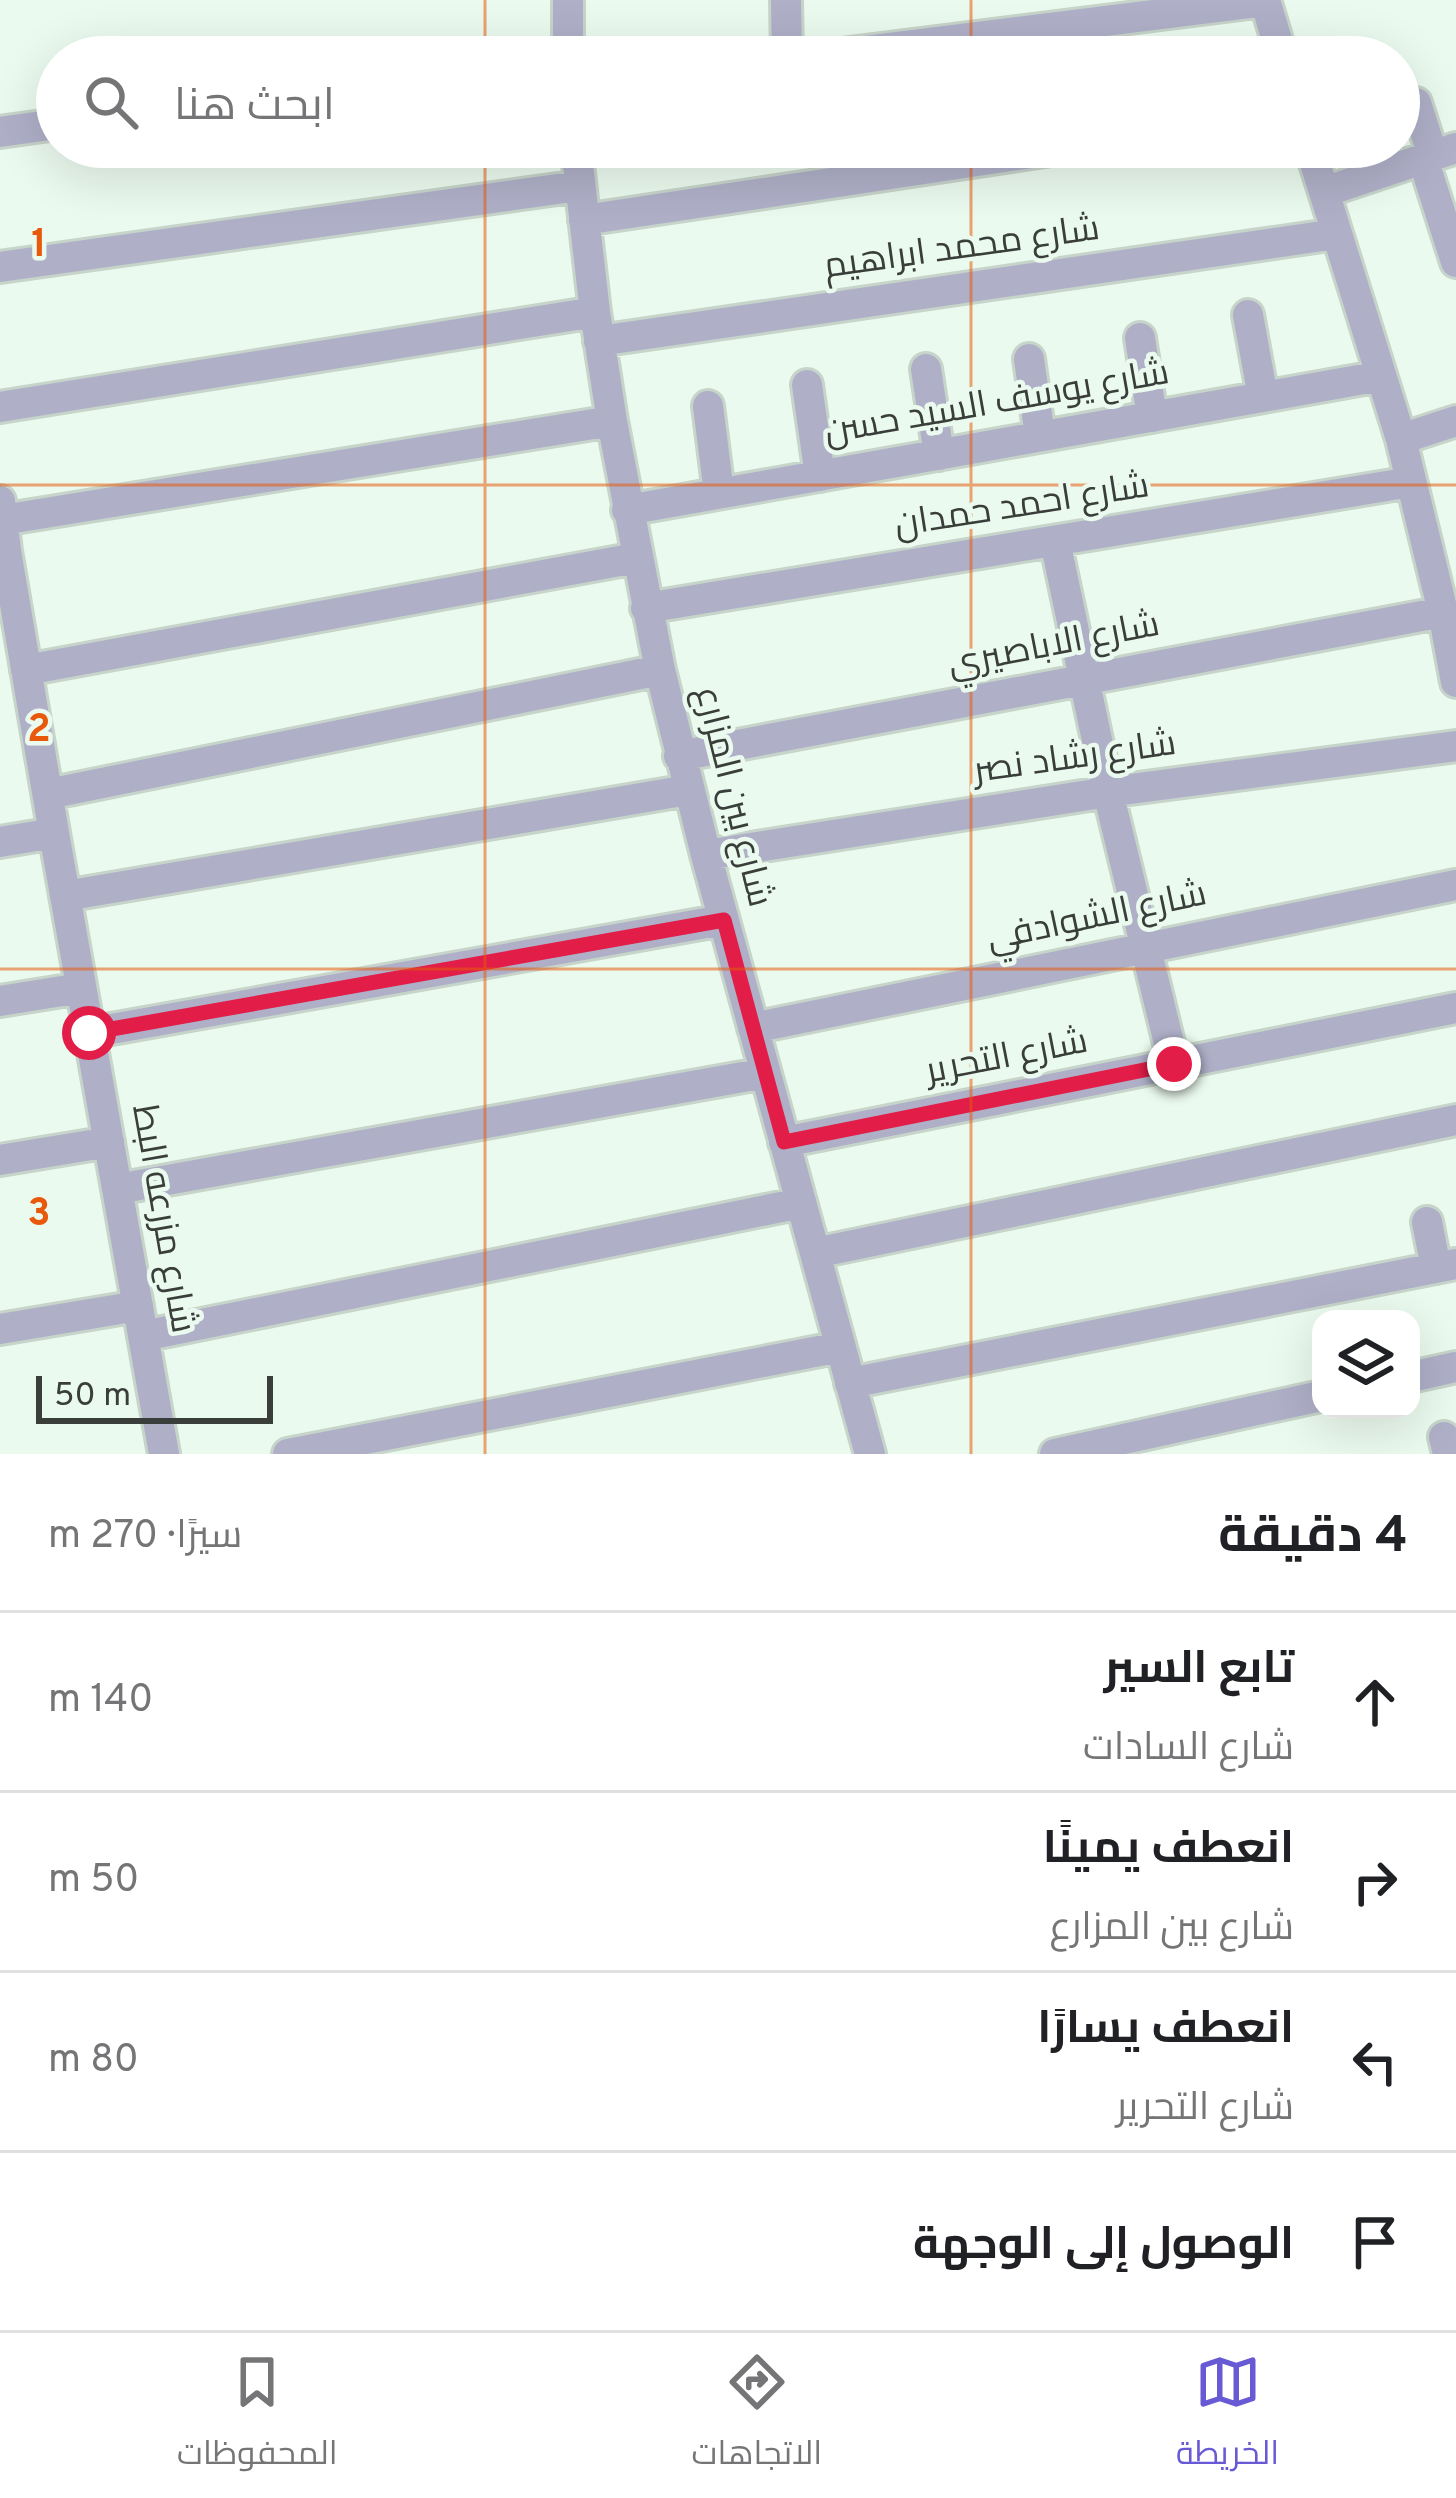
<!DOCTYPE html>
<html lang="ar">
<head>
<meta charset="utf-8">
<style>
  :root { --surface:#fff; --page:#f6f6f6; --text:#202124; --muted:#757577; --line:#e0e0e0; --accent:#685ad4 }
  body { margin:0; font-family:Overpass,Cairo,sans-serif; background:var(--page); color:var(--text); direction:rtl }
  .controls { position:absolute; right:36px; bottom:36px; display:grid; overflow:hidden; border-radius:24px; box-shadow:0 12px 48px #0002 }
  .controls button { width:108px; height:108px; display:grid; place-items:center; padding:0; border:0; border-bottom:3px solid var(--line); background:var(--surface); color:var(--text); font:60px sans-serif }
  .scale { position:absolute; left:36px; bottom:30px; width:237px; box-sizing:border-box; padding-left:12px; border:6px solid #393e3a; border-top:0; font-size:33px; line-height:42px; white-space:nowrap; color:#393e3a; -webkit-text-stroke:9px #ebfaee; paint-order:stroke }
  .stop { position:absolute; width:36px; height:36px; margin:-27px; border:9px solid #e11d48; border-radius:50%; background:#fff }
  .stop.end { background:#e11d48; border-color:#fff; box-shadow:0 3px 12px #0008 }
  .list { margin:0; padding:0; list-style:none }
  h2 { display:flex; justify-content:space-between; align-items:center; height:156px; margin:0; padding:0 48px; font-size:51px }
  h2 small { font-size:39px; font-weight:400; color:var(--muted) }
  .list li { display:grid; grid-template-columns:78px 1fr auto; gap:36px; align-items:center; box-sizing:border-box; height:180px; padding:0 48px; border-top:3px solid var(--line) }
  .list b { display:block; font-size:45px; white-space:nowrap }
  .list p { margin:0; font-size:39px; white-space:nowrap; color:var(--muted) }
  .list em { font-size:39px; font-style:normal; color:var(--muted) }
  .icon { flex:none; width:66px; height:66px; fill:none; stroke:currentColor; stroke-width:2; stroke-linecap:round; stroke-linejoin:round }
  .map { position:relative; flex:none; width:1456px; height:1454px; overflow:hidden; direction:ltr }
  .search { position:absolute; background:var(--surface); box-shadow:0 12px 48px #0002; left:36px; right:36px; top:36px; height:132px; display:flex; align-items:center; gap:30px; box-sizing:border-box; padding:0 42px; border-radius:66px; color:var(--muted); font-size:45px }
  .sheet { height:876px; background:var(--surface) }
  nav { display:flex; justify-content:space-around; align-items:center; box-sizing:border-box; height:168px; border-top:3px solid var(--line); background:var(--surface); font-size:33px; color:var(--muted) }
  nav a { display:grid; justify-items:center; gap:6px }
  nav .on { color:var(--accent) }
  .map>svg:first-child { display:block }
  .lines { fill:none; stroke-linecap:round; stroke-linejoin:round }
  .minor-casing { stroke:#c7d4ca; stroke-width:36 }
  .minor { stroke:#afb0c8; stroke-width:30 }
  .route { stroke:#e11d48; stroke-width:15 }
  .grid { fill:none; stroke:#e8590c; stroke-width:3; stroke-opacity:0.55 }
  .labels { text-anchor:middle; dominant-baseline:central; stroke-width:9; stroke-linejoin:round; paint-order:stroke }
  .street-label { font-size:36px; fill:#393e3a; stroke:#ebfaee }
  .grid-label { font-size:39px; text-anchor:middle; font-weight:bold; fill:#e8590c; stroke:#ebfaee; stroke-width:9; stroke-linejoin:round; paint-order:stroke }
</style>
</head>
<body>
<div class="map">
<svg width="1456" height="1454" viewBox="0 0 1456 1454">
  <rect width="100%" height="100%" fill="#ebfaee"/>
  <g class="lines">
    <defs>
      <path id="minor" d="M568,0V57
        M786,0L787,57
        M1265,0L1282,57
        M817,57L1265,1
        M1416,103L1433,156
        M0,132L57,124
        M576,147L595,312L612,421L660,670L706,855L870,1454
        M1310,147L1401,439L1443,612L1456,682
        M1423,159L1456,262
        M1324,192L1456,148
        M584,220L1071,147
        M0,267L579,186
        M1248,315L1263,397
        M1140,338L1152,417
        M599,341L1336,234
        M1029,359L1040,436
        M926,369L939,455
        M807,385L820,476
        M708,406L719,493
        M0,407L595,312
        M1401,439L1456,421
        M0,501L6,551L54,833L164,1454
        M627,510L1381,376
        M2,520L612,421
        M1055,541L1108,792L1174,1064
        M646,608L1411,482
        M26,670L636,558
        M679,756L1443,612
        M48,794L660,670
        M0,842L54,833
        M706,855L1108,792L1456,746
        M65,896L688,790
        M0,1001L81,988
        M753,1028L1456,885
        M89,1033L723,920
        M784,1142L1456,1008
        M0,1160L109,1142
        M117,1189L765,1073
        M1427,1222L1436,1268
        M815,1253L1456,1120
        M0,1329L138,1306
        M143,1336L801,1203
        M1411,1377L1456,1367
        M850,1383L1456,1264
        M1444,1437L1448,1454
        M288,1454L840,1347
        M1055,1454L1321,1396"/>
    </defs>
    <use href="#minor" class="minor-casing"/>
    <use href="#minor" class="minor"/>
  </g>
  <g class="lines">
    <path class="route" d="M89,1033L724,920L784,1142L1174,1064"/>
  </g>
  <path class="grid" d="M485,0V57M971,0V57M485,147V1454M971,147V1454M0,485H1456M0,969H1456"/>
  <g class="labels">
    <g class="street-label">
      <text transform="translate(962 249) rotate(-8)">شارع محمد ابراهيم</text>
      <text transform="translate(997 404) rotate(-10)">شارع يوسف السيد حسن</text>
      <text transform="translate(1022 507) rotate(-9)">شارع احمد حمدان</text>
      <text transform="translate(1054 646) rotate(-11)">شارع الاباصيري</text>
      <text transform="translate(1075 759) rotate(-8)">شارع رشاد نصر</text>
      <text transform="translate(732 797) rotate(76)">شارع بين المزارع</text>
      <text transform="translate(1097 918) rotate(-12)">شارع الشوادفي</text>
      <text transform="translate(1007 1058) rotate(-11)">شارع التحرير</text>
      <text transform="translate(162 1219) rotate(80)">شارع مزرعه البط</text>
    </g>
  </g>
  <g class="grid-label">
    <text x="39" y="256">1</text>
    <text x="39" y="741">2</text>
    <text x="39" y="1225">3</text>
  </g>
</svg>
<div class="controls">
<button><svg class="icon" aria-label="layers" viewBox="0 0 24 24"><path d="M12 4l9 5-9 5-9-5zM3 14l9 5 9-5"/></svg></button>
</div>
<div class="scale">50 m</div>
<div class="stop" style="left:89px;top:1033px"></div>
<div class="stop end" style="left:1174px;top:1064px"></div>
<div class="search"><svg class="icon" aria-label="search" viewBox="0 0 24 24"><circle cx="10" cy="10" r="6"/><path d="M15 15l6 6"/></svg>ابحث هنا</div>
</div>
<section class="sheet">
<h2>4 دقيقة<small>سيرًا · 270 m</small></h2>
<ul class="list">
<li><svg class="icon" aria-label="ahead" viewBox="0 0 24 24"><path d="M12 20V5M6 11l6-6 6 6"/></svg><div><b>تابع السير</b><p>شارع السادات</p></div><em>140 m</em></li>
<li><svg class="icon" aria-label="right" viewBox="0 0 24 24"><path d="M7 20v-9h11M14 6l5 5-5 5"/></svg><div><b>انعطف يمينًا</b><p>شارع بين المزارع</p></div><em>50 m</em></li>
<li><svg class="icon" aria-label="left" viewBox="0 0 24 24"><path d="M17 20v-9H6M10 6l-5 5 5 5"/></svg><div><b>انعطف يسارًا</b><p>شارع التحرير</p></div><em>80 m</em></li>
<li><svg class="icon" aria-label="arrive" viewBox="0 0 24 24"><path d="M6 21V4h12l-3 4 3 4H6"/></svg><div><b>الوصول إلى الوجهة</b></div></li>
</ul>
</section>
<nav>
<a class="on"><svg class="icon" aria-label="map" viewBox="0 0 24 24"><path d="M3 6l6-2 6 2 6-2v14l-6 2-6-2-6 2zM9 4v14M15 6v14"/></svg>الخريطة</a>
<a><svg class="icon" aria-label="directions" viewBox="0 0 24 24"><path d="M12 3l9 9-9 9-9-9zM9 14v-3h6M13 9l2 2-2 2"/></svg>الاتجاهات</a>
<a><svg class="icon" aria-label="saved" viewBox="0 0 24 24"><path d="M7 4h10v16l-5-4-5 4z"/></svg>المحفوظات</a>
</nav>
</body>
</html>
